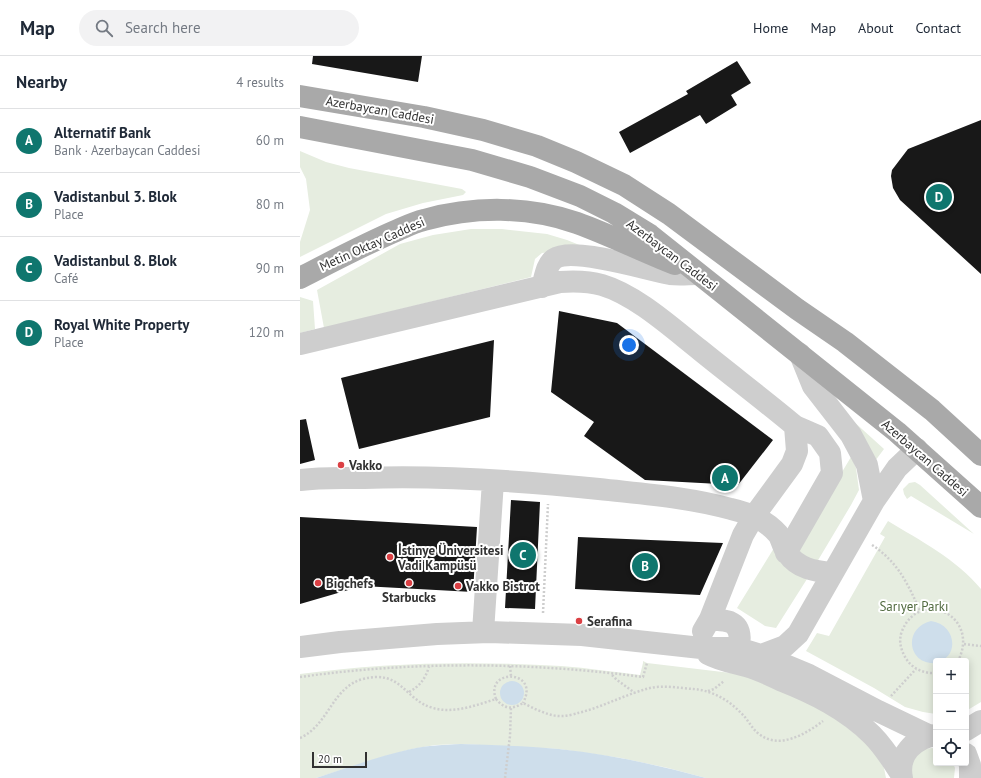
<!DOCTYPE html>
<html lang="en">
<head>
<meta charset="utf-8">
<style>
  :root { --surface:#fff; --page:#f2f2f3; --text:#1f2937; --muted:#747a83; --line:#e0e1e3; --accent:#0f766e }
  body { margin:0; font-family:"PT Sans",sans-serif; background:var(--page); color:var(--text) }
  .controls { position:absolute; right:12px; bottom:12px; display:grid; overflow:hidden; border-radius:4px; box-shadow:0 2px 10px #0003 }
  .controls button { width:36px; height:36px; display:grid; place-items:center; padding:0; border:0; border-bottom:1px solid var(--line); background:var(--surface); color:var(--text); font:20px sans-serif }
  .scale { position:absolute; left:12px; bottom:10px; width:55px; box-sizing:border-box; padding-left:4px; border:2px solid #313131; border-top:0; font-size:11px; line-height:14px; white-space:nowrap; color:#313131; -webkit-text-stroke:3px #fff; paint-order:stroke }
  .you { position:absolute; left:329px; top:289px; width:14px; height:14px; margin:-10px; border:3px solid #fff; border-radius:50%; background:#1a73e8; box-shadow:0 0 0 6px #1a73e833 }
  .badge { display:grid; place-items:center; width:26px; height:26px; border-radius:50%; background:var(--accent); color:#fff; font-size:13px; font-weight:700 }
  .pin { position:absolute; translate:-50% -50%; border:2px solid #fff; box-shadow:0 1px 4px #0006 }
  .list { margin:0; padding:0; list-style:none }
  h2 { display:flex; justify-content:space-between; align-items:center; height:52px; margin:0; padding:0 16px; font-size:17px }
  h2 small { font-size:13px; font-weight:400; color:var(--muted) }
  .list li { display:grid; grid-template-columns:26px 1fr auto; gap:12px; align-items:center; box-sizing:border-box; height:64px; padding:0 16px; border-top:1px solid var(--line) }
  .list b { display:block; font-size:15px; white-space:nowrap }
  .list p { margin:0; font-size:13px; white-space:nowrap; color:var(--muted) }
  .list em { font-size:13px; font-style:normal; color:var(--muted) }
  .icon { flex:none; width:22px; height:22px; fill:none; stroke:currentColor; stroke-width:2; stroke-linecap:round; stroke-linejoin:round }
  .map { position:relative; flex:none; width:681px; height:722px; overflow:hidden }
  header { display:flex; align-items:center; gap:24px; box-sizing:border-box; height:56px; padding:0 20px; background:var(--surface); border-bottom:1px solid var(--line) }
  header strong { font-size:19px }
  nav { display:flex; gap:22px; margin-inline-start:auto; font-size:14px }
  .search { width:280px; height:36px; background:var(--page); display:flex; align-items:center; gap:10px; box-sizing:border-box; padding:0 14px; border-radius:22px; color:var(--muted); font-size:15px }
  main { display:flex }
  aside { flex:1; background:var(--surface) }
  .map>svg:first-child { display:block }
  .green { fill:#e6ede0 }
  .water { fill:#cedeeb }
  .building { fill:#181818 }
  .lines { fill:none; stroke-linecap:round; stroke-linejoin:round }
  .path { stroke:#cecece; stroke-width:2.5; stroke-dasharray:2 2; stroke-linecap:butt }
  .minor { stroke:#cecece; stroke-width:22 }
  .major { stroke:#a9a9a9; stroke-width:22 }
  .poi-dot { fill:#db4044; stroke:#fff; stroke-width:1.5 }
  .labels { text-anchor:middle; dominant-baseline:central; stroke-width:4; stroke-linejoin:round; paint-order:stroke }
  .street-label { font-size:13px; fill:#313131; stroke:#fff }
  .poi-label { font-size:13px; font-weight:bold; fill:#313131; stroke:#fff; text-anchor:start }
  .park-label { font-size:13px; fill:#526b40; stroke:#fff }
</style>
</head>
<body>
<header>
<strong>Map</strong>
<div class="search"><svg class="icon" aria-label="search" viewBox="0 0 24 24"><circle cx="10" cy="10" r="6"/><path d="M15 15l6 6"/></svg>Search here</div>
<nav><a>Home</a><a>Map</a><a>About</a><a>Contact</a></nav>
</header>
<main>
<aside>
<h2>Nearby<small>4 results</small></h2>
<ul class="list">
<li><span class="badge">A</span><div><b>Alternatif Bank</b><p>Bank · Azerbaycan Caddesi</p></div><em>60 m</em></li>
<li><span class="badge">B</span><div><b>Vadistanbul 3. Blok</b><p>Place</p></div><em>80 m</em></li>
<li><span class="badge">C</span><div><b>Vadistanbul 8. Blok</b><p>Café</p></div><em>90 m</em></li>
<li><span class="badge">D</span><div><b>Royal White Property</b><p>Place</p></div><em>120 m</em></li>
</ul>
</aside>
<div class="map">
<svg width="681" height="722" viewBox="0 0 681 722">
  <rect width="100%" height="100%" fill="#fff"/>
  <path class="green" d="M0,95L26,106L49,112L162,133L166,136L163,139L123,147L86,158L0,201V186L10,154L6,123L0,111Z
    M171,173H202L247,178L267,184L287,192L242,197L235,203L231,221L24,272L17,234L100,188L133,179Z
    M0,241L13,245L15,273L0,277Z
    M541,354L584,393L575,405Z
    M551,401L556,412L559,434L551,449L517,506L503,502L497,491Z
    M615,426L620,429L674,478L611,440L607,443L604,438L603,433L609,427Z
    M588,465C621,485 656,503 681,533V646L666,655V605H636V658L623,656L605,651L574,632L506,595L517,577L529,580L585,481L580,478Z
    M474,492L507,523L476,572L465,570L437,552Z
    M343,605L347,607L431,617L456,623L518,647L573,693L584,712L586,722H406L368,712L321,702L259,693L161,688L135,689L112,693L82,701L16,722H0V618C86,606 175,605 261,610C288,612 314,616 340,619L343,607Z
    M632,692L636,693V707H653L655,712L654,722H608L612,702L625,693Z"/>
  <path class="water" d="M631,565C659,569 658,605 636,605V607C608,610 602,572 631,565Z
    M200 637a12 12 0 1 1 24 0a12 12 0 1 1-24 0Z
    M161,688C194,689 226,690 259,693C309,698 358,709 406,722H16C47,712 79,700 111,693C128,689 144,689 161,688Z"/>
  <path class="building" d="M13,0H122L118,26L12,8Z
    M437,5L451,27L431,39L437,49L406,68L400,59L330,97L319,76L388,38L386,35Z
    M681,64V218L600,144L593,132L591,120L592,114L608,93Z
    M259,255L317,267L473,384L438,429L345,424L284,380L294,366L251,336Z
    M194,284L190,361L59,393L41,322Z
    M6,363L15,404L0,408V364Z
    M211,444L240,446L235,553L205,552Z
    M0,461L177,471L173,536L62,530L0,548Z
    M278,481L423,487L400,539L275,533Z"/>
  <g class="lines">
    <path class="path" d="M572,489C598,506 608,528 620,555
      M243,557L248,448
      M664,588L681,590
      M210,610L211,620
      M636,617C625,618 613,613 607,604C601,595 598,585 602,575C620,531 681,560 658,605
      M312,619L317,624L335,637
      M0,621C113,605 230,606 343,621L347,607
      M408,635L414,633L424,625
      M109,636C120,630 125,623 129,611
      M591,640L616,613
      M196,643C184,612 241,613 223,647
      M0,682C29,669 32,631 63,623C102,613 104,644 133,652C153,658 177,649 196,643C204,653 212,654 223,647C235,653 250,661 263,660C268,660 274,658 278,657C303,651 326,638 350,632C363,629 380,632 393,633C411,634 429,644 441,657C448,663 451,672 459,678C479,694 506,678 523,665
      M205,722L210,680L211,652"/>
    <path class="minor" d="M242,231C245,222 246,209 254,203C273,190 346,214 370,218C379,219 389,218 398,218
      M0,288L260,226C274,225 288,225 302,229C336,239 372,272 400,294C432,320 464,344 495,370L497,395L492,408L454,460L443,479L410,563
      M500,298L513,330L551,379L567,409L574,445
      M0,424C21,421 42,422 64,422C142,419 221,425 299,433C343,438 388,441 431,453C449,457 466,464 478,478C482,484 483,492 487,497C498,513 515,515 532,517
      M486,497L532,417L530,397L518,380L495,370
      M403,575L410,563C416,564 424,564 430,566C446,573 438,594 435,607
      M183,576L193,425
      M0,591L40,586L137,578L189,576L282,579L401,592H438L461,599L509,619L578,655L630,680
      M408,598C423,606 439,607 455,613C463,616 472,620 480,624C513,637 546,653 572,679C584,691 592,704 601,718
      M461,599L485,590L498,578L574,445L597,412L617,393
      M666,674L681,665
      M666,698L670,709V722
      M602,722C597,699 614,682 636,679"/>
    <path class="major" d="M0,40L124,61L183,74L237,90L276,106L324,129L369,158L497,253L545,286L632,354L681,399
      M0,71L172,104L230,121L280,140L314,157L350,179L597,376L681,451
      M0,222C33,205 65,188 98,174C107,170 115,166 124,164C174,150 228,150 277,167C310,179 342,195 375,208"/>
  </g>
  <g class="poi-dot">
    <circle cx="41" cy="409" r="4"/>
    <circle cx="90" cy="501" r="4"/>
    <circle cx="18" cy="527" r="4"/>
    <circle cx="109" cy="527" r="4"/>
    <circle cx="158" cy="530" r="4"/>
    <circle cx="279" cy="565" r="4"/>
  </g>
  <g class="labels">
    <g class="street-label">
      <text transform="translate(80 54) rotate(10)">Azerbaycan Caddesi</text>
      <text transform="translate(72 188) rotate(-24)">Metin Oktay Caddesi</text>
      <text transform="translate(372 199) rotate(37)">Azerbaycan Caddesi</text>
      <text transform="translate(625 402) rotate(41)">Azerbaycan Caddesi</text>
    </g>
    <g class="poi-label">
      <text x="49" y="409">Vakko</text>
      <text x="98" y="494">İstinye Üniversitesi<tspan x="98" dy="15">Vadi Kampüsü</tspan></text>
      <text x="26" y="527">Bigchefs</text>
      <text x="166" y="530">Vakko Bistrot</text>
      <text x="109" y="541" text-anchor="middle">Starbucks</text>
      <text x="287" y="565">Serafina</text>
    </g>
    <g class="park-label">
      <text x="614" y="550">Sarıyer Parkı</text>
    </g>
  </g>
</svg>
<div class="controls">
<button>+</button>
<button>−</button>
<button><svg class="icon" aria-label="locate" viewBox="0 0 24 24"><circle cx="12" cy="12" r="6"/><path d="M12 2v4M12 18v4M2 12h4M18 12h4"/></svg></button>
</div>
<div class="scale">20 m</div>
<div class="you"></div>
<div class="pin badge" style="left:425px;top:422px">A</div>
<div class="pin badge" style="left:345px;top:510px">B</div>
<div class="pin badge" style="left:223px;top:499px">C</div>
<div class="pin badge" style="left:639px;top:141px">D</div>
</div>
</main>
</body>
</html>
